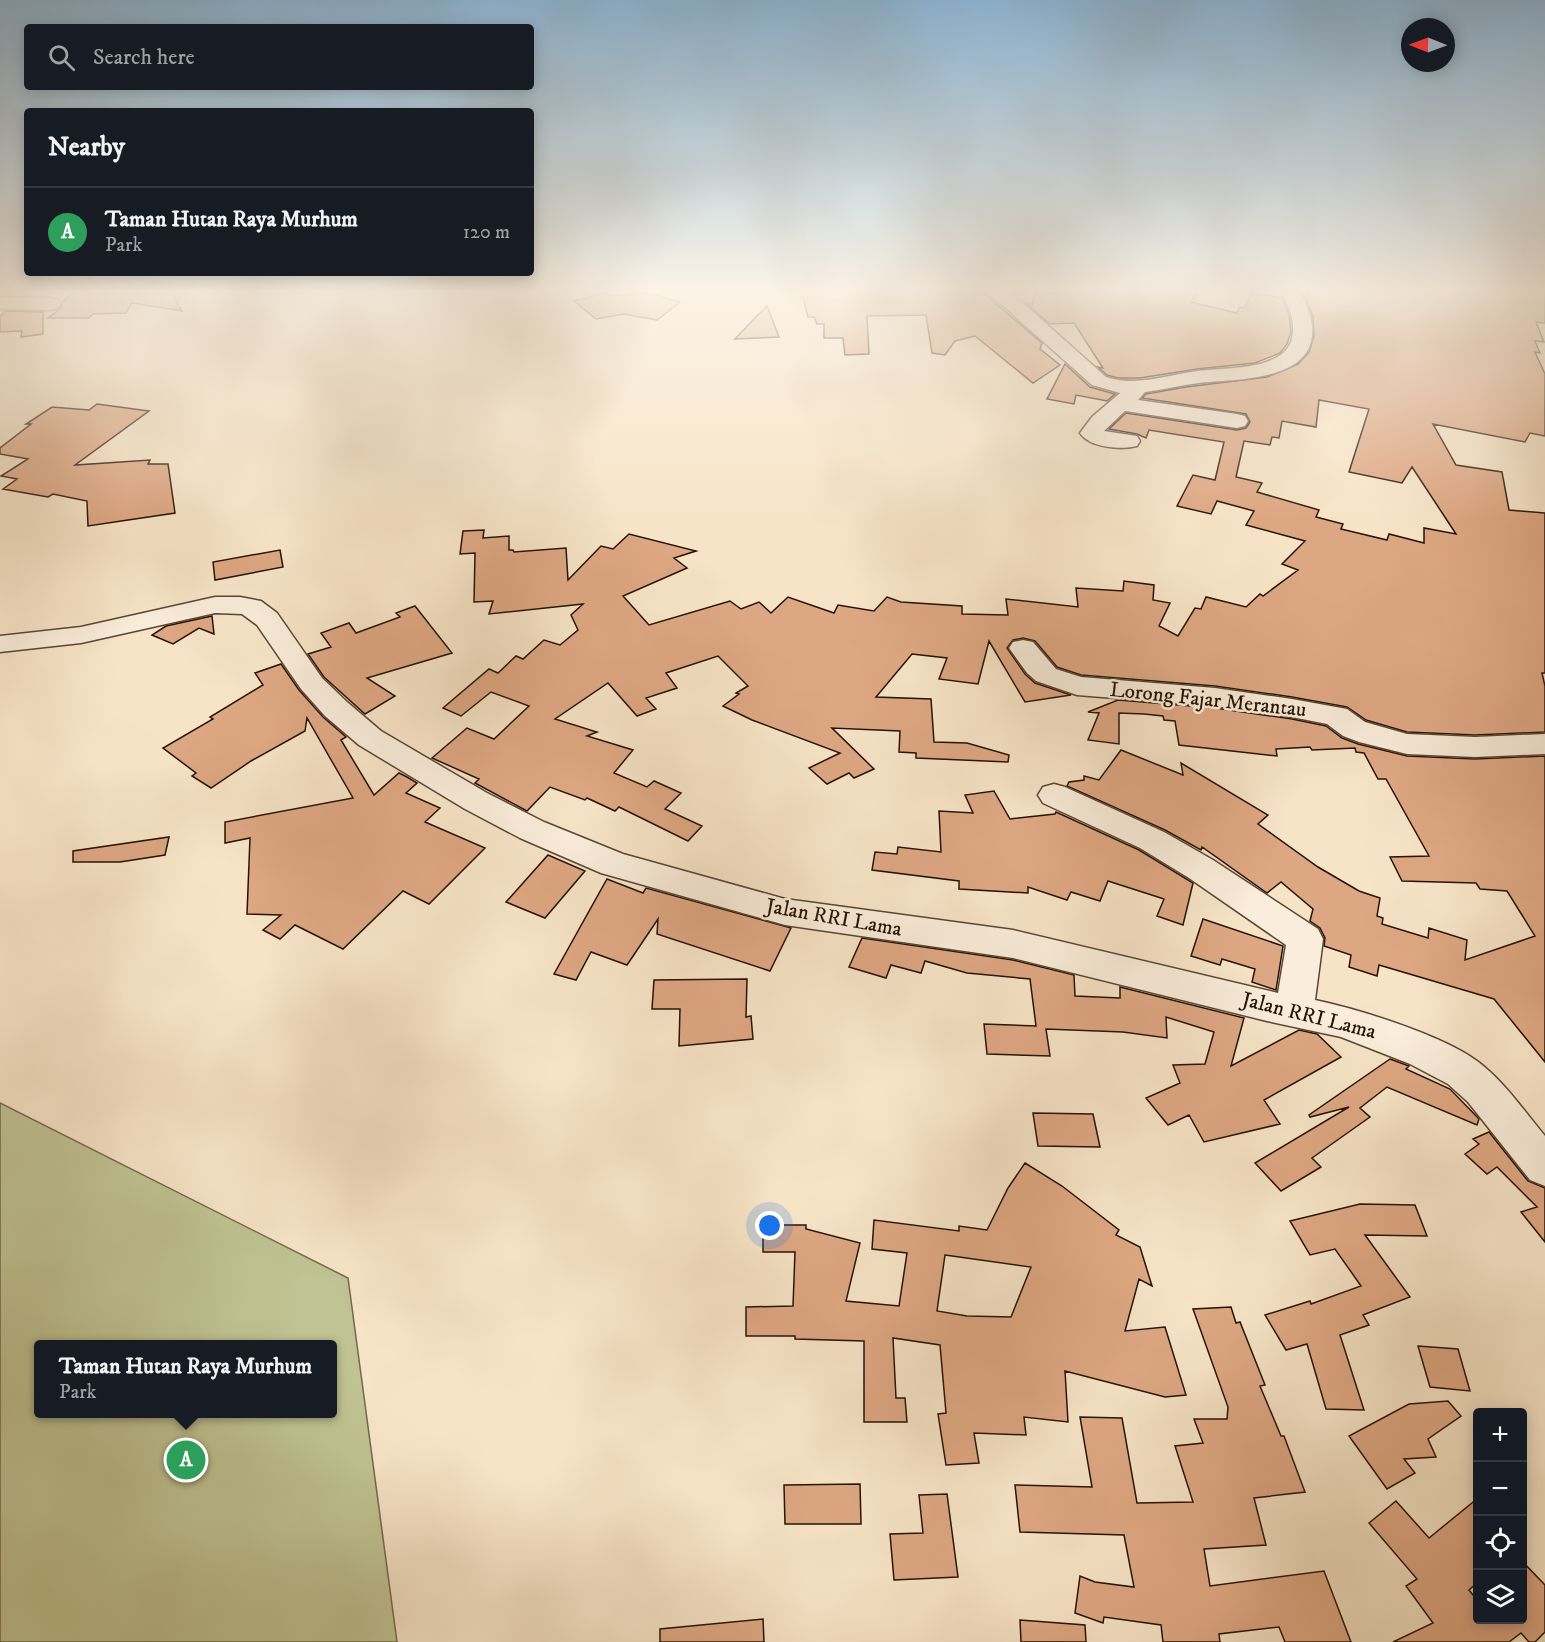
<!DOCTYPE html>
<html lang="en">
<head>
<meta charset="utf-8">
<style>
  :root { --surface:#171b24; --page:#20242c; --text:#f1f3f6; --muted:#9ea1a6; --line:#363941; --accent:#db2777 }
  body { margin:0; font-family:"IM FELL DW Pica",serif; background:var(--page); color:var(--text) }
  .controls { position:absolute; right:18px; bottom:18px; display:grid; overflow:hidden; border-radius:6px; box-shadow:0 3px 15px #0003 }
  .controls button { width:54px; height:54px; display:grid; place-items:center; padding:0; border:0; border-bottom:2px solid var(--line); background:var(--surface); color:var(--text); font:30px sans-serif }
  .compass { position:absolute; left:1401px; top:18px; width:54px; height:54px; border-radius:50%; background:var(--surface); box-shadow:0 3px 15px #0003; rotate:271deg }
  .you { position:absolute; left:770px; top:1226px; width:21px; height:21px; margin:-15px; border:4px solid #fff; border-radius:50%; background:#1a73e8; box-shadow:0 0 0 9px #1a73e833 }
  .badge { display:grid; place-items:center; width:39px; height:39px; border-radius:50%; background:var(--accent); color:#fff; font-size:20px; font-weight:700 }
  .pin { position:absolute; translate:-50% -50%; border:3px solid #fff; box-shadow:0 2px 6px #0006 }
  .popup { position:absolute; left:34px; top:1340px; width:303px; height:78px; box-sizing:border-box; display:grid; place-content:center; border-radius:6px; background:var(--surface); filter:drop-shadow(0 2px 4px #0005); font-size:20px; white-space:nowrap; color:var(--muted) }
  .popup b { font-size:22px; color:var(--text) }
  .popup::after { content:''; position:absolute; left:50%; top:100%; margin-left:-12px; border:12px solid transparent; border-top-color:var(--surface) }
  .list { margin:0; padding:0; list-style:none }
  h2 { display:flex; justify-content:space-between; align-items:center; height:78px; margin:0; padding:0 24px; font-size:26px }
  h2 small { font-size:20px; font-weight:400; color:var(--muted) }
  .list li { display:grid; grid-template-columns:39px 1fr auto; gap:18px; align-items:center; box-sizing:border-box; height:90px; padding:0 24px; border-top:2px solid var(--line) }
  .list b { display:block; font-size:22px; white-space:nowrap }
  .list p { margin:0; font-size:20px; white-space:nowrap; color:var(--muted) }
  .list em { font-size:20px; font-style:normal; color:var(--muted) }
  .icon { flex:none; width:33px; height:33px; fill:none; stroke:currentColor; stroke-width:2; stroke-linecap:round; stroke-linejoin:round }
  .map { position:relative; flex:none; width:1545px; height:1642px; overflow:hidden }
  .search { position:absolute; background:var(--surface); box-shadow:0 3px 15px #0003; left:24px; top:24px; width:510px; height:66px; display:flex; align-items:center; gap:15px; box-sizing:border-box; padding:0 21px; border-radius:6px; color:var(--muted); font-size:22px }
  .panel { position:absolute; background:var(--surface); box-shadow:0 3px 15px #0003; left:24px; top:108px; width:510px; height:168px; border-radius:6px }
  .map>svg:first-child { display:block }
  .green { fill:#c0c393; stroke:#726a4c; stroke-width:1.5; fill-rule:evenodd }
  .building { fill:#dea783; stroke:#241204; stroke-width:1.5; fill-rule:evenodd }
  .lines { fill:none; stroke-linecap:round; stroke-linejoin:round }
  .minor-casing { stroke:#594635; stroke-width:3 }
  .minor { fill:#faeddb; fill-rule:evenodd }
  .labels { text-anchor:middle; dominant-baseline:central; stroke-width:5; stroke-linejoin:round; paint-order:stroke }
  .street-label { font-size:21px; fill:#241204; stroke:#faeddb }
</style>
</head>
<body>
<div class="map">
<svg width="1545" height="1642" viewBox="0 0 1545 1642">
  <rect width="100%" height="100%" fill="#f7e4c7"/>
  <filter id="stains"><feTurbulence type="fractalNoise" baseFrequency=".00333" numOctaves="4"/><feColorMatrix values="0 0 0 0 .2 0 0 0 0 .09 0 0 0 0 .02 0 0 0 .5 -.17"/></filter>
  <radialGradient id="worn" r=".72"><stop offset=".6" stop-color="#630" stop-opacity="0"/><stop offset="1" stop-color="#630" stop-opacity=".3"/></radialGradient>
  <path class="green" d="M0,1103L348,1278L397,1642H0ZM39,1344H333V1414H39Z"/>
  <path class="building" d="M170,289L182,311L132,303L126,313L93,314L89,318H48L60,309L62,303L75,290Z
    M872,289H979L1042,343L1040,349L1060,365L1033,383L975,336L955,341L945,355L932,353L926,315L867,316L869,354L845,355L843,338H824V324H817L814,317H808L801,290L872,291Z
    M1061,289H1173L1198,294L1191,302L1237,313L1239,307L1244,308L1252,293L1282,298L1289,315L1291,332L1287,344L1280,353L1255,363L1197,369L1140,378H1118L1107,375L1098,367L1103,368L1074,323L1050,324L1027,304H1032L1036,292L1058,294Z
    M1308,289H1545V323L1536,322L1544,342L1535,341L1540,353L1535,352L1545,374V436L1530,433L1525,442L1433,424L1456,465L1502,472L1509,510L1545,513V673H1542L1545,686V732L1475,735L1407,732L1366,720L1347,707L1292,697L1215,686L1081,675L1057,667L1035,641L1023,638L1013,640L1007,648L1025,674L1035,683L1071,695L1025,702L989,641L978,684L939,679L947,658L912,654L876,697L931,699L934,742L967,743L1009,755L1008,762L916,758V753L899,752L900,731L832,728L874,769L854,778L849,773L827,784L809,768L840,753L752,720L723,706L739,694L736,693L748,686L718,656L666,673L677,688L646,698L656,709L637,716L608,683L555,719L597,732L587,736L633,750L614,773L647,787L654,781L681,793L665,809L702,826L688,841L619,807L615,811L587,798L585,800L550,787L527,811L475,783L479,779L432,758L467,728L494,739L529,706L491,692L461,716L443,708L489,669L498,673L516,656L523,659L544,640L560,645L578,630L571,615L583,604L489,614L493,601L474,602L475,553L460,554L463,531L484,530L483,538L509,536V550H513L514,552L566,548L568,580L601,546L613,549L629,534L696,551L674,558L687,568L623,596L649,625L730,601L741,609L759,602L771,613L788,597L834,613L838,605L874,611L887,597L901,602L962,606V614L1008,615L1006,599L1078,607L1076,588L1123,591L1124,581L1154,585L1153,600L1170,603L1159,626L1178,636L1195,608L1201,609L1206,597L1246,607L1260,594L1263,596L1298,570L1282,564L1305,541L1246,525L1254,511L1217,501L1211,514L1177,506L1193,475L1215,480L1224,442L1149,430L1146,438L1137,434L1109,429L1126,413L1237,430L1246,428L1250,422L1246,414L1142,398L1146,394L1186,387L1267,377L1298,364L1309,352L1314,336L1313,317L1307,302ZM1319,400L1369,409L1349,472L1402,483L1412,467L1456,534L1424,528V543L1389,534L1387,540L1341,529L1343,524L1316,517L1319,510L1257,492L1262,483L1236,477L1244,441L1270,445L1272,437L1279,438L1282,421L1316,427Z
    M606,293L611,296L649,293L680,302L657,320L624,314L596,319L574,301Z
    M767,306L779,337L735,339L754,319Z
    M5,311L43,312V334L21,337L22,331L0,332V317Z
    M1065,364L1090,387L1115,394L1107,401L1076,395L1074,404L1047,399Z
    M97,404L149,411L75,465L150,460L148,464H168L175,513L88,526L87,501L53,494L48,497L3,489L17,479L1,476L28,459L0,454V448L31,424H26L52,407L89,410Z
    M280,550L283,567L215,580L213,562Z
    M415,606L452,653L367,678L395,696L365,714L324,677L308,654L331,647L321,633L349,623L356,633L400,617L396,613Z
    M212,616L214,634L199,628L173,644L152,635L166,626Z
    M281,664L299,690L323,717L346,737L341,740L374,795L399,773L407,777L417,783L406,793L440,808L425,822L485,848L429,904L403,891L343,949L295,925L280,939L263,930L281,915L247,914L250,838L225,843V822L353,798L307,718L305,731L251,761L211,788L192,776L196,773L163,748L213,719L210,717L263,685L255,673Z
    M1118,700L1215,708L1292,719L1326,726L1342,738L1358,744L1407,756L1475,759L1545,756V1062L1494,999L1379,965L1377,976L1349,967L1351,955L1324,946L1325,938L1320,928L1310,921L1313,909L1281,882L1267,893L1202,847L1201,850L1165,830L1067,786L1069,782L1084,780V776L1099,780L1121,750L1183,775L1181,763L1268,815L1258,824L1318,867L1359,891L1380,898L1377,916L1383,918L1382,924L1428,938L1429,928L1467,940L1465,960L1535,936L1507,891L1480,889L1476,883L1402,881L1390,857L1429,856L1386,779H1378L1364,753L1356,752L1355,748L1312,750L1310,747L1276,749L1277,756L1179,745L1175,721L1164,720L1163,716L1144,714L1119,713V744L1088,740L1099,713L1088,712Z
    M994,791L1010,819L1055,814L1056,812L1139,850L1193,883L1183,925L1157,916L1164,899L1108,881L1100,901L1071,892L1067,900L1028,887V893L959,889V881L872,870L875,852L897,854L898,847L941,852L939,811L973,813L965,795Z
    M169,837L165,855L120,862H73V851Z
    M548,855L585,871L545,918L506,902Z
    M607,879L643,893L646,888L791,928L770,971L657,934L658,919L627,965L591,952L576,980L554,974Z
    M1203,919L1283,946L1276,990L1252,982L1255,969L1222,959L1220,965L1191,956Z
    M862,938L1013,960L1074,975L1075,996L1120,998V987L1244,1018L1231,1066L1299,1030L1317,1034L1341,1057L1264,1100L1280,1124L1204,1142L1189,1115L1168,1125L1146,1098L1180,1083L1173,1065L1205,1064L1214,1032L1166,1017L1167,1038L1123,1032L1046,1029L1050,1056L987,1054L984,1024L1036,1026L1030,979L967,973L925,961L921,973L891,965L886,978L849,967Z
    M747,979L746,1017L751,1016L753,1039L679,1046L680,1009H652L654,980Z
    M1390,1059L1409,1066L1406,1069L1450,1089L1479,1119L1477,1125L1387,1087L1360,1108L1370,1117L1312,1158L1321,1167L1281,1191L1255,1163L1349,1107L1310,1117L1309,1115Z
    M1033,1113L1093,1114L1100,1147L1038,1146Z
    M1489,1132L1528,1181L1545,1188V1242L1521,1212L1537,1207L1497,1167L1487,1174L1465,1154L1479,1144L1473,1139Z
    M1025,1163L1062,1186L1119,1230L1116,1235L1140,1247L1152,1286L1139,1279L1125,1331L1165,1327L1186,1395L1165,1397L1065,1371L1068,1422L1024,1417L1026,1435L974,1433L979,1463L946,1465L938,1414L946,1413L940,1345L893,1338L896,1398H905L907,1422H864V1341L795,1339V1336H746V1307L793,1306L795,1252H763V1225H806V1229L860,1243L846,1301L899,1306L907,1253L872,1249L874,1220L959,1231V1226L987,1230L1008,1188ZM945,1255L1031,1267L1011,1317L967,1316L937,1311Z
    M1360,1204L1415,1205L1427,1236L1365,1235L1410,1297L1363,1315L1369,1325L1340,1335L1364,1410L1326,1409L1307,1344L1286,1350L1265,1315L1310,1301L1311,1304L1361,1286L1335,1249L1310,1255L1290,1221Z
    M1231,1307L1236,1323L1240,1322L1265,1385L1260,1386L1281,1436H1284L1305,1492L1254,1498L1266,1545L1204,1549L1210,1586L1324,1571L1351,1642H1285L1279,1627L1219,1634L1220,1642H1163L1161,1625L1104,1617L1103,1623L1075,1613L1080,1576L1095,1582L1134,1587L1124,1535L1020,1532L1015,1485L1092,1487L1080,1417L1122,1418L1137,1503L1193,1502L1175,1446L1203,1443L1194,1419H1227L1228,1407L1193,1309Z
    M1418,1346L1458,1349L1470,1391L1430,1387Z
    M1448,1401L1461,1416L1428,1439L1436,1457L1404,1459L1415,1473L1387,1489L1349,1436L1409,1404Z
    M860,1484L861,1524H785L784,1485Z
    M947,1494L958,1577L894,1580L890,1534L923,1533L919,1495Z
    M1478,1498V1582L1469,1590L1478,1601V1620H1522V1561L1545,1585V1632L1535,1642H1529L1521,1633L1509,1642H1393L1433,1623L1406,1586L1417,1579L1369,1523L1396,1501L1429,1538Z
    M763,1619L764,1642H660V1629Z
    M1020,1620L1085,1625L1086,1642H1021Z"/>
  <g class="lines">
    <defs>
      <path id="minor" d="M981,289H1004L1013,294L1106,377C1136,387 1167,375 1197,371C1226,367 1291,372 1293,332C1294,316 1287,302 1279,289H1297C1307,303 1314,319 1312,336C1307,382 1233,379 1199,383C1181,385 1163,390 1145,392L1138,400L1237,414L1245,416L1248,421L1245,426L1237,428L1125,411L1104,431L1137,436L1140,441L1137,446C1121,450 1090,448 1080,433L1092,417L1120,393L1092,385L999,302Z
        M0,297L51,298L58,300L60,304L58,308L51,310L0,309Z
        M215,597H240L261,601L277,613L322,678L347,702L381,731L487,793L544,822L623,854L785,899L1013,930L1278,993L1286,945L1189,878L1140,848L1043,803L1038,795L1043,787L1054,784L1065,787L1164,832L1213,860L1318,929L1323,939L1315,1000C1358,1009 1442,1035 1477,1061C1504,1081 1524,1111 1545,1136V1186L1530,1180L1468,1102L1448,1084L1410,1064L1341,1037L1267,1021L1013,958L785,925L601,873L520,838L465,809L359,745L325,716L301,689L257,625L242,614L215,613L81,643L0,652V636L81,627Z
        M1023,640L1033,642L1056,669L1081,677L1215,688L1292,699L1347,709L1365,722L1407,734L1475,737L1545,734V754L1475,757L1407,754L1359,742L1343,736L1327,724L1292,717L1215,706L1077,695L1036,681L1027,673L1009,648L1013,642Z"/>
    </defs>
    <use href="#minor" class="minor-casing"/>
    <use href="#minor" class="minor"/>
  </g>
  <linearGradient id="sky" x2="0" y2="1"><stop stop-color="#8cb7d8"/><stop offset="0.56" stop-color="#fbf3e6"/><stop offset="1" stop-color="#fbf3e6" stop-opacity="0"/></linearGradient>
  <rect width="1545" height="519" fill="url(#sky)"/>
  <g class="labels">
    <g class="street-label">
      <text transform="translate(1208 700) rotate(6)">Lorong Fajar Merantau</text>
      <text transform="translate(834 918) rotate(10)">Jalan RRI Lama</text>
      <text transform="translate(1309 1016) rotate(14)">Jalan RRI Lama</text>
    </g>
  </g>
  <rect width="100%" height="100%" filter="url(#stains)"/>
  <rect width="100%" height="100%" fill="url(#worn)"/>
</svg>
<div class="controls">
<button>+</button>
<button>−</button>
<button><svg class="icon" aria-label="locate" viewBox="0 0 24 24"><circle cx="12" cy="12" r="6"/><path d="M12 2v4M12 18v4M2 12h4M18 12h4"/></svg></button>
<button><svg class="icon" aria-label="layers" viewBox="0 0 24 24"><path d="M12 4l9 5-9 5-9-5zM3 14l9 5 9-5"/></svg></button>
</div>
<svg class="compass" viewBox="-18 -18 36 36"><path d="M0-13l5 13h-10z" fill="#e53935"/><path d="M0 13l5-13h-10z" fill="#9ea1a6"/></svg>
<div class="you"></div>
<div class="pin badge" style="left:186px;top:1460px;background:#2e9e5b">A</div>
<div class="popup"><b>Taman Hutan Raya Murhum</b>Park</div>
<div class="search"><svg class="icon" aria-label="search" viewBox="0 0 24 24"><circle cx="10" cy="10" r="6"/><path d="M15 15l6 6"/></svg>Search here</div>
<section class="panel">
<h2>Nearby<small></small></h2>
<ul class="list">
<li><span class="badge" style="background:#2e9e5b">A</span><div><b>Taman Hutan Raya Murhum</b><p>Park</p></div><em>120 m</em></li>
</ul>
</section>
</div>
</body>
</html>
